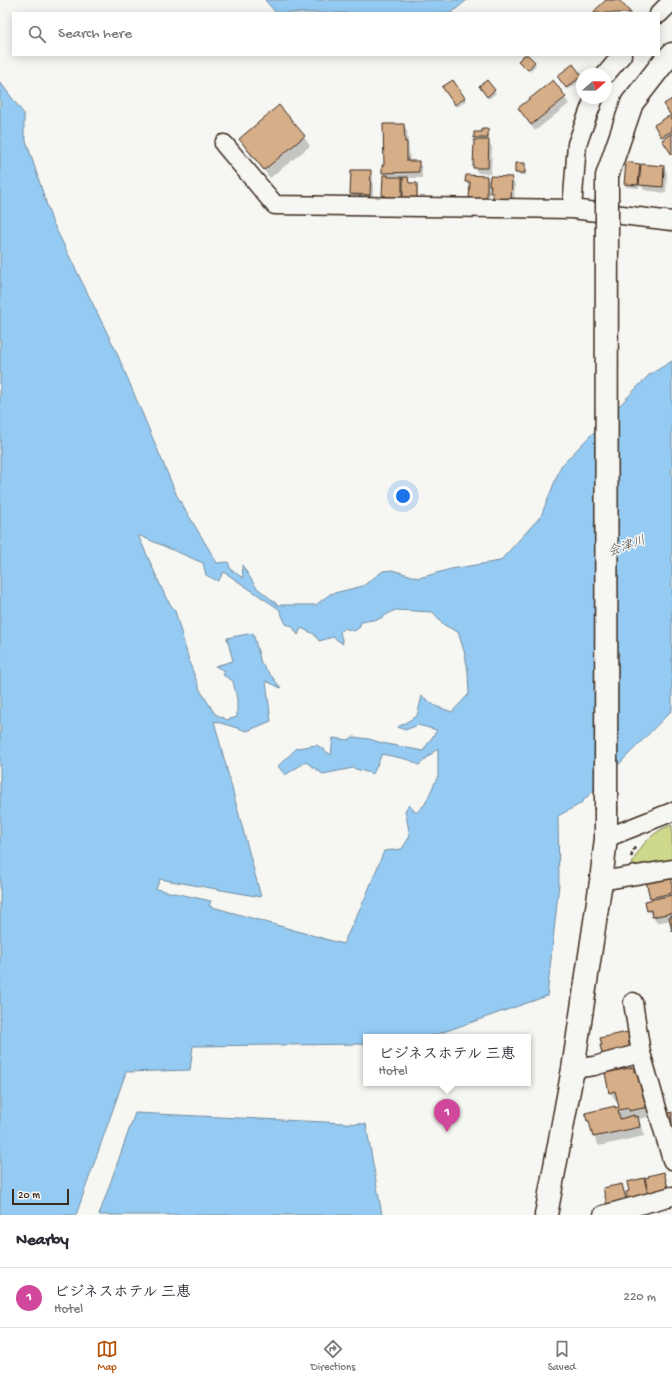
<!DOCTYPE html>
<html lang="en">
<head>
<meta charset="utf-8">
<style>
  :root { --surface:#fff; --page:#f7f7f7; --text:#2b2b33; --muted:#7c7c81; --line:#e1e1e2; --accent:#b45309 }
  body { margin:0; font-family:"Gochi Hand","Klee One",sans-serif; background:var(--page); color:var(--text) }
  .compass { position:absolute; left:576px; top:68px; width:36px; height:36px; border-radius:50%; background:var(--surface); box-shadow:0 2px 10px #0003; rotate:70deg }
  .scale { position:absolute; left:12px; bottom:10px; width:57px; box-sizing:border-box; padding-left:4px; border:2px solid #3b2a1e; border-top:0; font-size:11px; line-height:14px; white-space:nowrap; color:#3b2a1e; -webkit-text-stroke:3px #f6f6f2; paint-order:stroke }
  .you { position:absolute; left:403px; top:496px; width:14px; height:14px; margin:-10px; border:3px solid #fff; border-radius:50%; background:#1a73e8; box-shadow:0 0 0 6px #1a73e833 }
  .badge { display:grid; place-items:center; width:26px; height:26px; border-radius:50%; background:var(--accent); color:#fff; font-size:13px; font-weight:700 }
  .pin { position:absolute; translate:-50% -33px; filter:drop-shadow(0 1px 2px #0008) }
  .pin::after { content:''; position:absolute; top:21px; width:14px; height:12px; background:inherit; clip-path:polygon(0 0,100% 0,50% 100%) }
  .popup { position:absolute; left:363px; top:1034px; width:168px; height:52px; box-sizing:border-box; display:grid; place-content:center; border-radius:0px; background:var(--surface); filter:drop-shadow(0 1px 3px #0005); font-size:13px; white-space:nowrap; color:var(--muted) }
  .popup b { font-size:15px; color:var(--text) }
  .popup::after { content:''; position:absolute; left:50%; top:100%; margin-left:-8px; border:8px solid transparent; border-top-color:var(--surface) }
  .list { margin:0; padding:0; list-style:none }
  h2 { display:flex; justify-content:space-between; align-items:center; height:52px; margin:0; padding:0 16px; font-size:17px }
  h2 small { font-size:13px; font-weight:400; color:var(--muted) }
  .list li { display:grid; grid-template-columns:26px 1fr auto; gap:12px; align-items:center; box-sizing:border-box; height:60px; padding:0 16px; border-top:1px solid var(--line) }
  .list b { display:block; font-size:15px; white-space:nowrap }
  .list p { margin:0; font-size:13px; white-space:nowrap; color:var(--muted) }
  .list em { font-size:13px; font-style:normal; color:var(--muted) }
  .icon { flex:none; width:22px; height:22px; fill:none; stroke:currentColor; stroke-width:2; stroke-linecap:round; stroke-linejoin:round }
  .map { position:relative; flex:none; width:672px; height:1215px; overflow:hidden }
  .search { position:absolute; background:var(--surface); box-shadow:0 2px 10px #0003; left:12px; right:12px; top:12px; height:44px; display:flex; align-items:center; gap:10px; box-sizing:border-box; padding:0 14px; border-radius:0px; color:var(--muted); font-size:15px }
  .sheet { height:112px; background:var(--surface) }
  nav { display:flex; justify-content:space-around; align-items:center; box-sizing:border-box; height:56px; border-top:1px solid var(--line); background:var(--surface); font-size:11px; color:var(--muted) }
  nav a { display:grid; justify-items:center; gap:2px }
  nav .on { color:var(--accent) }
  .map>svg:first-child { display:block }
  .green { fill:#cdd88b; stroke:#848154 }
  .water { fill:#95cbf3; stroke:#718b9e; fill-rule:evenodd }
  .shadow { fill:#0003 }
  .building { fill:#d6ae88; stroke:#3b2a1e }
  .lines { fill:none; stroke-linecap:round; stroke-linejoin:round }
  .minor-casing { stroke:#3b2a1e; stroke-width:21 }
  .tertiary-casing { stroke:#3b2a1e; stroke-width:25 }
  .path { stroke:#3b2a1e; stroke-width:2.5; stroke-dasharray:4 3; stroke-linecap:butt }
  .minor { stroke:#f6f6f2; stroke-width:18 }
  .tertiary { stroke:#f6f6f2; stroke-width:22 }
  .tertiary-bridge-casing { stroke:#3b2a1e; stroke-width:25; stroke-linecap:butt }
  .tertiary-bridge { stroke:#f6f6f2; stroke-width:22 }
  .labels { text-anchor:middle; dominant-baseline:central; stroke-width:3; stroke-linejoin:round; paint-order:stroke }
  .water-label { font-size:13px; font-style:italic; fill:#525253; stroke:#f6f6f2 }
</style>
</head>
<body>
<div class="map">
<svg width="672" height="1215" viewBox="0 0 672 1215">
  <rect width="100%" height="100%" fill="#f6f6f2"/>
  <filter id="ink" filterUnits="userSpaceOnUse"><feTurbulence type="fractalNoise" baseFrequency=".025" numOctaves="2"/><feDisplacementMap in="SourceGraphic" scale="8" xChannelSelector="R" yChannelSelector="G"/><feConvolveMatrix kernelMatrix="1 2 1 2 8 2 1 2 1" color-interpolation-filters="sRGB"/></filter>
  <g filter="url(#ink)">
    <path class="green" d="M672,825V861L638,869L632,864C640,845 653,831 672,825Z"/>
    <path class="water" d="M265,0H467L451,13H276Z
      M0,82L24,114V134L52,221L116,351L177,496L217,563L228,562L231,570L243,578L242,565L256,587L278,605H316L330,594L363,586L383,571L392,570L419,578L451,569L500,561L541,516L561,466L649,375L672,361V710L580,804L558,816L559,884L547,996L429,1037H366V1044L193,1046L190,1070L126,1072L76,1215H0ZM138,535L203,563L206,575L218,581L224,572L279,609L286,624L292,626L298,635L301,628L314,634L319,641L333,637L343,644L340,632L344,628L354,631L359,628L361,622L379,619L395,610L433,612L444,625L458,632L465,654L468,672L469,694L452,712L435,706L422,696L417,716L398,727L405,730L418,725L437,730L423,751L382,743L369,739L353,737L348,740L333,738L331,755L317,745L297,748L278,766L285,775L306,762L323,774L353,768L373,774L382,754L410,760L419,765L438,748V776L425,804L416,813L409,805L405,810L410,836L402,849L384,851L366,896L343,944L209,906L211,901L156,889L160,879L261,897L214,721L247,731L271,721L266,681L281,688L261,663L253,633L227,638L233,661L215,666L225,671L223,675L233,681L237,699V717L227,720L215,714L200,690L190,664L175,611L166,598Z
      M135,1113L366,1124L382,1215H99Z"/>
    <path class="shadow" d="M525,55L536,65L530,72L521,64Z
      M581,76L582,79L568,90L560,79Z
      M452,81L466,101L457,107L445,90Z
      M480,87L494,90L496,93L489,99Z
      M565,98L569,104L535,131L519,109Z
      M279,106L304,137L310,146L270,178L245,148L240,139Z
      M672,123V154L656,125Z
      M404,125L407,131L410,162H418L422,168V178H408L410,184H417L418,187V201H387L383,195L385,176L383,173L385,166Z
      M488,130L489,133V141H488L492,147L491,174L478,173L474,167L477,141L475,138V133H483Z
      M525,164L526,167V175H518L516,172Z
      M639,165L642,168L664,167L667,173L666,193L644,190L640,183L639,188L626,187L625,184Z
      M370,171L373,177V201L355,200L351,194Z
      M487,177L490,183L511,178L515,184L514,207L494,196L490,190V206L470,188L466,182Z
      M672,877V928L670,920L657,923L648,910L653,900L651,897Z
      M631,1032L636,1042L630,1043L633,1055L603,1053Z
      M633,1068L658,1115L638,1119L642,1126L644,1136L599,1146L594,1137L592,1127L588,1121L615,1109L620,1108L618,1101H616L610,1092Z
      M664,1174L667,1180L669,1189L654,1202L648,1193L643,1179L646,1184Z"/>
    <path class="building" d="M606,0H619L631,13H595L593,12Z
      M524,55H528L535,62L528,70L518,61Z
      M573,64L582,76L566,88L557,76Z
      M453,80L465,98L455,105L442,87Z
      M487,80L495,90L487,97L479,86Z
      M553,80L566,97L531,125L518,108Z
      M672,99V118L664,104Z
      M279,105L305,136L264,170L239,139Z
      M669,116L672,121V131L661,137L654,125Z
      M383,124H404L405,142H407V161H419V172L382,173V165H384Z
      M482,129H488V138H474V132H482Z
      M672,133V155L662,140Z
      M474,140H489L488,168H473Z
      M626,162L640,164L638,185L624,184Z
      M515,163H525V173H515Z
      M641,164L664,166L663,187L639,185Z
      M351,170H371L370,195L350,194Z
      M383,175H388V177H402V199L386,198V196L382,195Z
      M466,175L487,176V200H469L470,182H465Z
      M490,176L512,177L511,201L493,200V193H490L491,185H489Z
      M403,177H408L409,183H417V198H403Z
      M672,876V893L650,898L646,881Z
      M672,895V913L652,917L651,910L647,911L645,901Z
      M671,915H672V931L669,917H671Z
      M632,1031L633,1036L628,1037L630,1049L604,1055L602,1053L600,1045H602L600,1038Z
      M634,1067V1072L645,1069L653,1106L629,1111V1108L618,1110L620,1119L634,1115V1117L638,1116L640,1127L593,1137L589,1121H587L585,1113L615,1106V1108L619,1107L615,1091L609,1093L605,1073Z
      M672,1112V1132L666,1114Z
      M664,1172L668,1188L649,1197L645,1178L649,1177L648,1176Z
      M644,1178L649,1198L628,1201L626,1192L629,1191L627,1182Z
      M622,1184L627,1203L608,1208L603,1188Z"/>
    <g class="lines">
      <defs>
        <path id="minor" d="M659,14L672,1
          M606,74L622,55
          M594,98L577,144L572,209L672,221
          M224,144L275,205L572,209
          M606,838L672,812
          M601,881L672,869
          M633,1002L641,1053
          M573,1069L594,1066L641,1053L672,1160
          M603,1215L672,1196"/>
        <path id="tertiary" d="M607,198V176L632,103L663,63L672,54
          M546,1215L573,1069L601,881L606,838V810"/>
      </defs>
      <use href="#minor" class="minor-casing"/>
      <use href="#tertiary" class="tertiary-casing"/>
      <path class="path" d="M631,857L635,847"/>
      <use href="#minor" class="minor"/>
      <use href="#tertiary" class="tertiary"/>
      <defs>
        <path id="tertiary-bridge" d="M606,810L607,198"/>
      </defs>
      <use href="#tertiary-bridge" class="tertiary-bridge-casing"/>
      <use href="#tertiary-bridge" class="tertiary-bridge"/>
    </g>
  </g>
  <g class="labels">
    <g class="water-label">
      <text transform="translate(627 547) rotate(-20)">会津川</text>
    </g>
  </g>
</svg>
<svg class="compass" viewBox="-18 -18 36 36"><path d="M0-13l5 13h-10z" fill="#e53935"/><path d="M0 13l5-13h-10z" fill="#7c7c81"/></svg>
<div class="scale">20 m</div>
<div class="you"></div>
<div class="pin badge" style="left:447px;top:1132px;background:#d1479c">1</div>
<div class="popup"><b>ビジネスホテル 三恵</b>Hotel</div>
<div class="search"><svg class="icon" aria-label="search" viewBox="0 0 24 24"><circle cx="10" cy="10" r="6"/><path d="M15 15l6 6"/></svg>Search here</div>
</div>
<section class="sheet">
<h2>Nearby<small></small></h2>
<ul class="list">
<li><span class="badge" style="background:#d1479c">1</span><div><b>ビジネスホテル 三恵</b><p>Hotel</p></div><em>220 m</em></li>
</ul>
</section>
<nav>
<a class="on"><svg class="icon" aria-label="map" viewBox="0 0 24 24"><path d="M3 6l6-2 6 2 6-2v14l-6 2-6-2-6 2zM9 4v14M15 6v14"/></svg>Map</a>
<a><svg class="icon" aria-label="directions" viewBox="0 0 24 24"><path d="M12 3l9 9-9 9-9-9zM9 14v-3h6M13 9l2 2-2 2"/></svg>Directions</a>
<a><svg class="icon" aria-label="saved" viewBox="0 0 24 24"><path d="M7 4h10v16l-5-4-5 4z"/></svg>Saved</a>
</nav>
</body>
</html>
